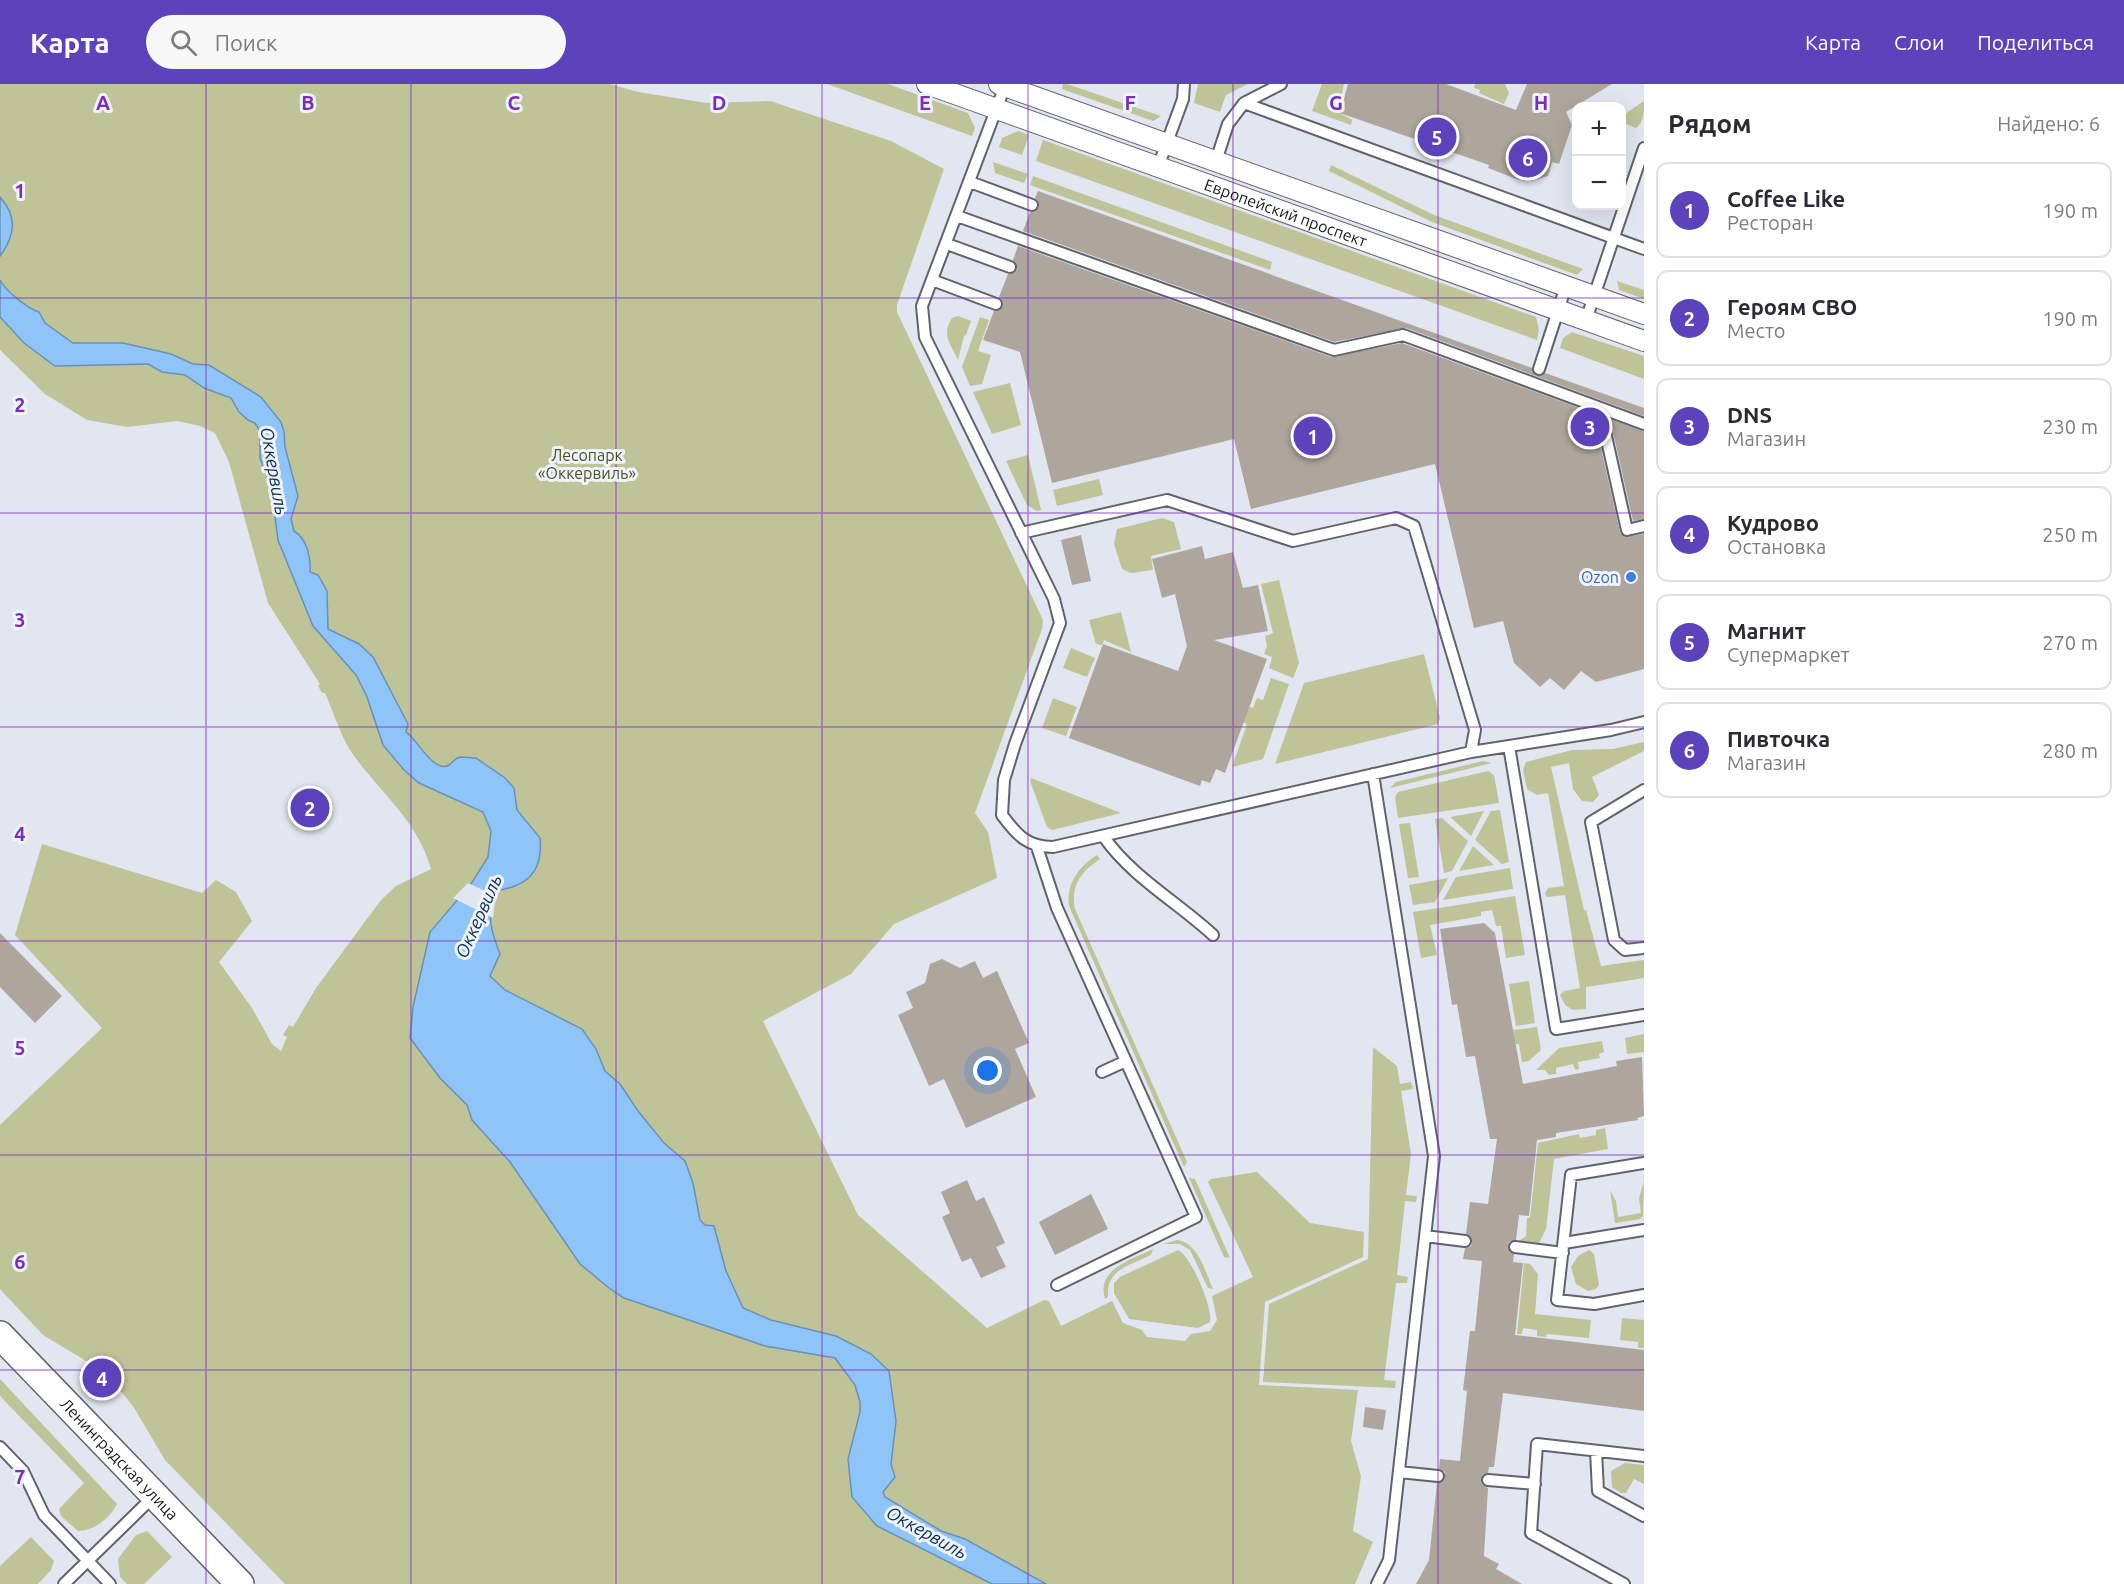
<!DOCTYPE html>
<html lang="ru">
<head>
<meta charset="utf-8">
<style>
  :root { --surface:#fff; --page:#f7f7f7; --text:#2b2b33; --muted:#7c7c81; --line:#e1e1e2; --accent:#5c43bb }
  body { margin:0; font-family:Ubuntu,sans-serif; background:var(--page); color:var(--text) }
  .controls { position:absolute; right:18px; top:18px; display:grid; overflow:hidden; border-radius:12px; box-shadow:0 6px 24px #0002 }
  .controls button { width:54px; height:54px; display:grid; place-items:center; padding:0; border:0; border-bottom:2px solid var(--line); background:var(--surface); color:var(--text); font:30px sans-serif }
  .you { position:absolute; left:988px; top:987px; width:21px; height:21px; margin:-15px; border:4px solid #fff; border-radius:50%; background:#1a73e8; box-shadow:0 0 0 9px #1a73e833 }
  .badge { display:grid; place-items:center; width:39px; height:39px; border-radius:50%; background:var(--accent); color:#fff; font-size:20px; font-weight:700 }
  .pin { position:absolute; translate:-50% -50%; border:3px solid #fff; box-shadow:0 2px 6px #0006 }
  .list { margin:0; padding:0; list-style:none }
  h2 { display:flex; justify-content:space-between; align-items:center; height:78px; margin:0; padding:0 24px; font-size:26px }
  h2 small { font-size:20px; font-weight:400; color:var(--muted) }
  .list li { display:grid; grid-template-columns:39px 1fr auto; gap:18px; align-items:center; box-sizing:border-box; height:96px; margin:0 12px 12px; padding:0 12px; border:2px solid var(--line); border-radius:12px }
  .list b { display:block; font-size:22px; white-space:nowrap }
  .list p { margin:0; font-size:20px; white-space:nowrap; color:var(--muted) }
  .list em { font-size:20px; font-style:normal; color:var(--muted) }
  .icon { flex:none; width:33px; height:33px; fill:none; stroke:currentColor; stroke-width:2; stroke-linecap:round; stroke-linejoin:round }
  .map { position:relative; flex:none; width:1644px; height:1500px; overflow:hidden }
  header { display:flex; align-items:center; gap:36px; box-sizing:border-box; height:84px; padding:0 30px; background:var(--accent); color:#fff }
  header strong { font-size:28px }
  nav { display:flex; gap:33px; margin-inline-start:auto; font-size:21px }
  .search { width:420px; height:54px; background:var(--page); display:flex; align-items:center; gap:15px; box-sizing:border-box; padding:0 21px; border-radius:33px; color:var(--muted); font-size:22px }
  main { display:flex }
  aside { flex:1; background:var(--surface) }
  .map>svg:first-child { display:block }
  .green { fill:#bfc398 }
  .water { fill:#8fc4f9; stroke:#6b90b7; stroke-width:1.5 }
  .pier { fill:#e2e6f0 }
  .building { fill:#aea69d }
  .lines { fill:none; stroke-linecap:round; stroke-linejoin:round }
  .lane-casing { stroke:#60636c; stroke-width:14 }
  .street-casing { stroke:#60636c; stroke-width:22 }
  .secondary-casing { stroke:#60636c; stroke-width:30 }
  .lane { stroke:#fff; stroke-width:10 }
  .street { stroke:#fff; stroke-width:20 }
  .secondary { stroke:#fff; stroke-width:27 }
  .grid { fill:none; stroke:#7b2cbf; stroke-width:1.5; stroke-opacity:0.55 }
  .shop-dot { fill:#3f7fe0; stroke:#eff3fe; stroke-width:2 }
  .labels { text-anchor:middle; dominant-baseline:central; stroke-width:6; stroke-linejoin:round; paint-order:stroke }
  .street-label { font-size:16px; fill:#17181c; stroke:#eff3fe }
  .park-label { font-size:16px; fill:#50521d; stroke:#eff3fe }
  .shop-label { font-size:16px; fill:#366cbe; stroke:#eff3fe; text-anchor:end }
  .water-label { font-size:18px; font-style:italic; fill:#072f50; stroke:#eff3fe }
  .grid-label { font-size:20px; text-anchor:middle; font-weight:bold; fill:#7b2cbf; stroke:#eff3fe; stroke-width:6; stroke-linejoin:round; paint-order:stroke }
</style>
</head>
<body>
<header>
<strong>Карта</strong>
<div class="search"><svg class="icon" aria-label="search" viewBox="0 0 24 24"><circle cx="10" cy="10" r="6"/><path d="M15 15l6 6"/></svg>Поиск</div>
<nav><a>Карта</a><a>Слои</a><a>Поделиться</a></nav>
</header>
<main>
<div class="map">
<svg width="1644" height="1500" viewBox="0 0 1644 1500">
  <rect width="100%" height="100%" fill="#e2e6f0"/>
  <path class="green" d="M0,0H610L638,8L707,19L770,17L891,57L944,85L897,221V228L1043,536L1042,545L975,729L988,748L997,794L894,840L851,890L763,937L858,1131L987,1244L1044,1216L1049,1217L1061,1242L1112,1217L1123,1239L1142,1246L1147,1253L1185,1257L1191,1250L1210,1247L1217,1236L1212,1212L1253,1193L1208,1098L1211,1095L1257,1088L1310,1139L1364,1148L1363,1173L1265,1218L1259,1301L1358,1306L1351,1357L1361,1392L1353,1447L1373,1458L1355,1500H285L165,1376L133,1322L114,1299L91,1280L43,1251L0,1205V1041L102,944L15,851L42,760L202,809L216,796L236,808L252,837L219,878L252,924L272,960L281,967L287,953L283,951L289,941L293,943L316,904L381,816L396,802L431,785C418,738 382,710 354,672C341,654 334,629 325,609H322L318,602L320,600L268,519L229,378L215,349L200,342L177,337L127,343L87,336L45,310L0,266Z
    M827,0H888L968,29L975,44L972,52Z
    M1063,0H1067L1161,32L1153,37L1062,5Z
    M1198,0H1248L1226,11L1220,28L1194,19Z
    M1322,0H1344L1338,28L1352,36L1351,41L1312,27Z
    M1475,0H1505L1509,9L1504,20L1479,9L1480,6L1474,4Z
    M1644,17C1644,28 1644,38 1636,44L1622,38V32Z
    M1018,47L1029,51L1022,71L999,63L1002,54Z
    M1043,56L1536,233L1539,246L1537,256L1036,77Z
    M993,78L1028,90L1024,99L995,89Z
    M1331,81L1434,131L1583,185L1577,191L1432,138L1329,87Z
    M1033,92L1272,178L1270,186L1030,101Z
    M1617,197L1644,206V215L1619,206Z
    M958,232L971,237L966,251L964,252L958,276C948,255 942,251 952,234Z
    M980,233L989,236L978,267L991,271L982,300L970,302L962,283Z
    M1572,248L1644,272V295L1560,264L1563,254Z
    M1010,299L1021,341L992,350L973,308Z
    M1028,371L1041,426L1037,427L1027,421L1006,377Z
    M1099,395L1103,411L1057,422L1053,406Z
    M1162,434L1174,438L1181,465L1151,472L1153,486L1131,489L1122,485L1114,460L1117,445Z
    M1279,496L1299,579L1293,594L1269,584L1272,573L1264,570L1267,562L1265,552L1273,549L1261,500Z
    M1121,528L1131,568L1104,556L1102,561L1096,560L1089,536Z
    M1071,564L1095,574L1087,593L1063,584Z
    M1424,570L1440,634L1438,640L1275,680L1304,599Z
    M1271,594L1289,600L1263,675L1232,683L1247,640L1239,636L1245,621L1253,624L1257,614L1263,616Z
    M1053,614L1077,623L1066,652L1042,644Z
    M1644,658V667L1592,693L1599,711L1593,718L1582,717L1573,705L1569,679L1551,683L1584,826H1586L1601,882L1644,876V894L1586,903V925L1573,926L1565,921L1560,911L1564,907L1580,904L1565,811L1547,813L1545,809L1548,804L1564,802L1548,709L1537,711L1527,705L1523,686L1526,678L1572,666L1613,665Z
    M1483,677L1492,679L1390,704L1396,698Z
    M1488,687L1494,691L1499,719L1398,734L1395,713L1398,708Z
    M1031,694L1121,729L1052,746L1047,743L1030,697Z
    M1500,726L1509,778L1502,780L1475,756L1491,727Z
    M1484,727L1471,752L1450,733Z
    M1442,734L1468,757L1452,787L1444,789L1435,735Z
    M1410,739L1419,793L1408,794L1399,740Z
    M1473,762L1494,781L1459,787Z
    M1097,771L1100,775C1082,787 1070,801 1075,825L1187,1078L1184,1083L1069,822C1066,800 1079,782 1097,771Z
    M1510,784L1513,805L1443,816L1456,793Z
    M1448,794L1435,818L1413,821L1409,801Z
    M1515,812L1525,871L1506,874L1501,842H1496L1492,826L1481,828V832L1430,841L1437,871L1421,874L1413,828Z
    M1529,897L1535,939L1516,942L1509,900Z
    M1537,943L1541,966L1529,977L1522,978L1519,960H1515L1513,946Z
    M1644,950V968L1627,970L1625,954Z
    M1602,957L1604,968L1599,970L1600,974L1578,978L1579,985L1575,986L1573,980L1556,984V990L1549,991L1545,986H1536L1559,964Z
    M1373,963L1397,982L1400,1000L1411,998L1413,1005L1401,1007L1411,1070L1406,1111L1417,1112L1416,1118L1405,1117L1397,1191L1408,1193L1407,1199H1396L1384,1296L1396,1297L1395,1304L1263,1298L1269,1220L1368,1175Z
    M1605,1044L1608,1065L1554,1075L1546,1145L1539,1159L1519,1157L1526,1152L1527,1134H1530L1538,1059L1579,1050L1580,1054L1596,1051V1046Z
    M1189,1094L1195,1095L1230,1174L1224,1173Z
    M1644,1097L1643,1132L1640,1135L1615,1139L1610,1106L1616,1117L1618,1133L1641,1129L1639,1114Z
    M1177,1156C1199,1159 1205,1188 1213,1205L1208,1204L1190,1166L1180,1160H1163Z
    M1153,1165L1151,1171C1129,1182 1106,1185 1108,1213L1105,1215C1096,1185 1131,1176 1153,1165Z
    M1178,1166C1191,1172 1213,1223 1210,1238L1198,1244L1129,1235L1114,1209V1199L1120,1193Z
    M1589,1166L1594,1170L1599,1201L1596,1205L1588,1207L1576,1200L1571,1183L1578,1172Z
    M1524,1179L1530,1180L1538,1190L1535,1230L1591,1236L1589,1254L1547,1250L1546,1253L1537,1252V1246L1523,1244L1522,1250H1517Z
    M1622,1234L1644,1236V1264H1638V1258L1620,1256Z
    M0,1295L117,1420C110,1434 94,1447 78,1447L61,1432L59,1425L84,1399L0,1312Z
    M1625,1379L1644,1381V1400L1634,1395L1626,1409H1621L1612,1403L1611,1387Z
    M147,1447L172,1473L144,1500H127L120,1493L118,1475L136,1451Z
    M31,1453L54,1477L51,1486L38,1500H0V1482Z"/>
  <path class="water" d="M0,113C18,133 15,152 0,172Z
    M0,196C5,206 28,225 39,228L45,239L73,259H123L171,270L193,280L209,281L261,313L281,338L284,348L285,363L298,412L291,435L294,447C307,455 311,473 310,488L318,491L327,507L328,545L359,560L373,573L408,640L406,648C416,654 434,690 449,681C453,678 454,675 460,673L476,674L505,694L514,704L517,726L540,754C542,775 537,793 517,801C509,805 501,805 494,808C487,832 491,848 500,870L490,892L505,906L582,945L596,965L605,987L620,1000L638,1027L664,1059L685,1077L693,1099L700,1136L705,1141L714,1142L726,1187L743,1224L771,1236L836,1252L871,1270L889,1287L896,1337L891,1380L895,1393L883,1408L885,1413L941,1447L965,1455L1046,1500H992L877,1442L852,1413L848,1375L860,1328V1318L855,1301L835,1274L765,1262L624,1214L609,1204L580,1180L510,1078L472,1036L467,1021L440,994L410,954L413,923L430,848L471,800L488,773L491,747L483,728L419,699L404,686L383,661L367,613L356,591L313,542L278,456L271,403L260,374V347L255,339L248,336L239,328L231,314L204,304L185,291L162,288L148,280L55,282L24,259L0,233Z"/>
  <path class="pier" d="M468,799L496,812L493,834L453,814Z"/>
  <path class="building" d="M1348,0H1446L1516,26L1527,0H1612L1566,28L1572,41L1559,80L1552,78L1548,92L1534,96L1521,91L1519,96L1488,84L1489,81L1340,29Z
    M1038,107L1532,284L1536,292L1545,289L1644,324V332L1406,244L1334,258L1023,147L1030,128L1036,127L1039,123L1035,114Z
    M1018,162L1331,273L1402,259L1593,329L1620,448L1625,453L1644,450V585L1596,598L1581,587L1564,606L1550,594L1540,603L1514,579L1503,537L1474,544L1435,380L1251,425L1234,355L1052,399L1020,268L983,256L994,227L1003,223V218L999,213L1008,190L1014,189L1017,185L1013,176Z
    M1610,335L1644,347V435L1633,437Z
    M1081,451L1091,497L1072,501L1061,456Z
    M1202,462L1205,475L1233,468L1243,504L1258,501L1268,547L1214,556L1267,575L1225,689L1216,685L1210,699L1202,696L1200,702L1069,654L1103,560L1178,587L1187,562L1175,510L1162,514L1152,475Z
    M1484,839L1495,849L1523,1000L1617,982L1616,977L1642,973L1644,1032L1637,1034L1638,1036L1556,1049V1053L1537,1056L1529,1132L1519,1131L1516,1156L1509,1158L1508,1163L1514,1170L1513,1178L1523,1179L1515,1251L1644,1266V1327L1503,1309L1494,1383H1489L1488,1389L1481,1395L1482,1400L1488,1404L1484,1472L1499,1480L1496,1485L1522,1500H1416L1429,1476L1437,1399L1445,1393V1388L1439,1385L1440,1375L1460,1377L1467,1307L1463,1306L1470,1247H1475L1482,1177L1463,1175L1465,1164L1471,1162L1472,1157L1466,1150L1470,1118L1488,1120L1497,1055H1490L1475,972L1466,973L1457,920L1452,921L1440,845Z
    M0,849L62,912L35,939L0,903Z
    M942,875L960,884L975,877L983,894L997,887L1029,959L1015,965L1036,1013L966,1044L944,995L929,1002L898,931L913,924L906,908L925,899L930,880Z
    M967,1096L976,1117L984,1113L1005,1159L996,1163L1006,1183L981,1194L971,1174L962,1178L942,1133L950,1129L941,1108Z
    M1091,1110L1108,1145L1055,1171L1039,1138Z
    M1365,1323L1386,1326L1383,1346L1363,1343Z"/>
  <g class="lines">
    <defs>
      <path id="lane" d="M1005,2L922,222L925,253L1054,515L1060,539L1015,660L1004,696L1002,731C1017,751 1027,763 1053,763L1471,668L1475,646L1414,442L1396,434L1293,457L1167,416L1021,449
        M1244,19L1281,0
        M1216,77L1228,40L1244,19L1644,165
        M1158,83L1183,15L1184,0
        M970,98L1032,121
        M957,132L1334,266L1403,251L1644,340
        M947,160L1010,183
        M932,196L996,220
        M1586,236L1644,64
        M1539,285L1566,202
        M1600,325L1627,446L1644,442
        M1509,662L1556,945L1644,931
        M1471,668L1611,646L1644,638
        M1373,690L1434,1072L1389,1476L1377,1500
        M1644,706L1591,738L1614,856L1625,866L1644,864
        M1104,753C1131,792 1177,818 1213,851
        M1037,763L1057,824L1196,1133L1057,1201
        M1102,988L1126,977
        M1644,1079L1571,1091L1557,1216L1594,1220L1644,1211
        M1425,1152L1465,1157
        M1564,1159L1644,1146
        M1515,1163L1563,1169
        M0,1363L23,1387L44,1431L110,1500
        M1596,1367L1598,1407L1644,1432
        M1399,1388L1438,1392
        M1488,1396L1535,1400
        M64,1500L154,1412
        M1624,1500L1531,1449L1537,1360L1644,1372"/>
      <g id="street">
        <path id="s1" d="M927,0L1644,257"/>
        <path d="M999,0L1644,230"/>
      </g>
      <g id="secondary">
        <path id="s2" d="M0,1251L240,1500"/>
      </g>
    </defs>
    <use href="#lane" class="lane-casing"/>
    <use href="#street" class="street-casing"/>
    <use href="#secondary" class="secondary-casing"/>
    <use href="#lane" class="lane"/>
    <use href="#street" class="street"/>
    <use href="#secondary" class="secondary"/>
  </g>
  <path class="grid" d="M206,0V1500M411,0V1500M616,0V1500M822,0V1500M1028,0V1500M1233,0V1500M1438,0V1500M0,214H1644M0,429H1644M0,643H1644M0,857H1644M0,1071H1644M0,1286H1644"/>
  <circle class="shop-dot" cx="1631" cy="493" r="6"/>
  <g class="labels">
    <g class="street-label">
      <text stroke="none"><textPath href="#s1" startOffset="381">Европейский проспект</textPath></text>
      <text stroke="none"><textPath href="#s2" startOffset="172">Ленинградская улица</textPath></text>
    </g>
    <g class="park-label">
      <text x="587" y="371">Лесопарк<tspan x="587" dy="18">«Оккервиль»</tspan></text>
    </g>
    <g class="shop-label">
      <text x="1619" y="493">Ozon</text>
    </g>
    <g class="water-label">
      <text transform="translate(275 387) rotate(80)">Оккервиль</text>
      <text transform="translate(478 832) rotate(-66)">Оккервиль</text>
      <text transform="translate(927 1448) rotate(29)">Оккервиль</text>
    </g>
  </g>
  <g class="grid-label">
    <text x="103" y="26">A</text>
    <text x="308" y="26">B</text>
    <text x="514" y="26">C</text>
    <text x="719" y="26">D</text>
    <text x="925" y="26">E</text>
    <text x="1130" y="26">F</text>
    <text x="1336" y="26">G</text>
    <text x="1541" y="26">H</text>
    <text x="20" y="114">1</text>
    <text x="20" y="328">2</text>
    <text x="20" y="543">3</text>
    <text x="20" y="757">4</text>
    <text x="20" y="971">5</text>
    <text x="20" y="1185">6</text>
    <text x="20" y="1400">7</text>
  </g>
</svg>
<div class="controls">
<button>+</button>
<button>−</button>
</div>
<div class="you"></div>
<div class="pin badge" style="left:1313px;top:352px">1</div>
<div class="pin badge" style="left:310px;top:724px">2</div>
<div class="pin badge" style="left:1590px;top:343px">3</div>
<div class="pin badge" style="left:102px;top:1294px">4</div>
<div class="pin badge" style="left:1437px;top:53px">5</div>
<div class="pin badge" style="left:1528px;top:74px">6</div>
</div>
<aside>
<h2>Рядом<small>Найдено: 6</small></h2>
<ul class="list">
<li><span class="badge">1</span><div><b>Coffee Like</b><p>Ресторан</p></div><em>190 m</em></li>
<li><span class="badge">2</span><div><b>Героям СВО</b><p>Место</p></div><em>190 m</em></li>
<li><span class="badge">3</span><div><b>DNS</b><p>Магазин</p></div><em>230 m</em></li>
<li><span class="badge">4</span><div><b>Кудрово</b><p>Остановка</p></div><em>250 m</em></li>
<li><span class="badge">5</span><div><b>Магнит</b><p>Супермаркет</p></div><em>270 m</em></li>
<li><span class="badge">6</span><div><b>Пивточка</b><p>Магазин</p></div><em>280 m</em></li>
</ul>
</aside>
</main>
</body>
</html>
